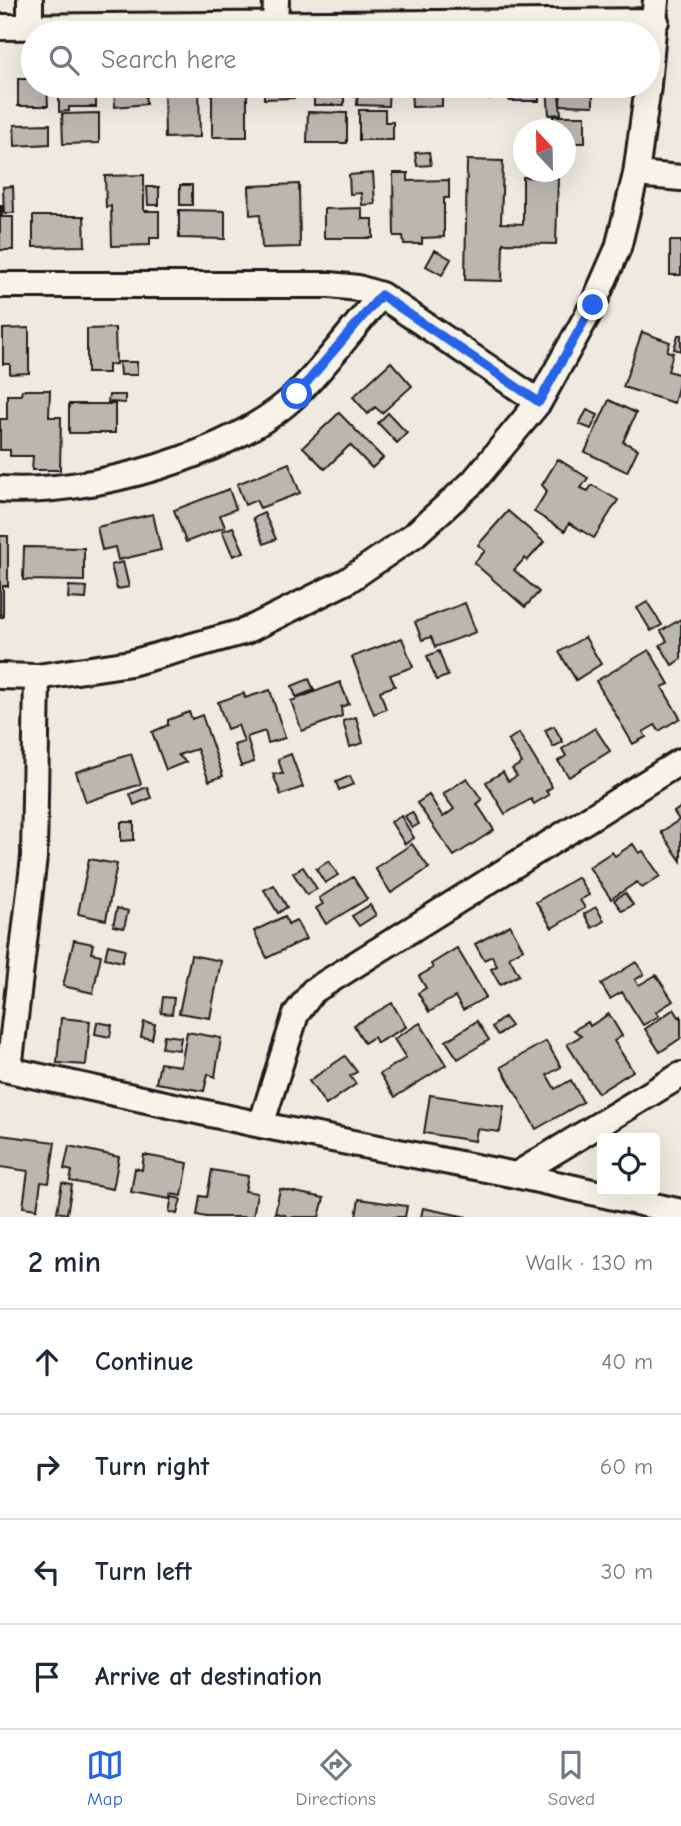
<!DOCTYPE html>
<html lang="en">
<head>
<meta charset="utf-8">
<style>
  :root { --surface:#fff; --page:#f6f6f7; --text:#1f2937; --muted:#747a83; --line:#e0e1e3; --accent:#2563eb }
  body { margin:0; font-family:"Comic Neue",sans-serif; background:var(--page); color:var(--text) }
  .controls { position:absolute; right:21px; bottom:21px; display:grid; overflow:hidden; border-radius:7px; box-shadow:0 7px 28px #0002 }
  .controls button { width:63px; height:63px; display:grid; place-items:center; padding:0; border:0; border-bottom:2px solid var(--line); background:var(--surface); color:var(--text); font:35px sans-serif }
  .compass { position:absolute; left:513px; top:119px; width:63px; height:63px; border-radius:50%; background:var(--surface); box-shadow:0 7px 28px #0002; rotate:338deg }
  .stop { position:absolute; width:21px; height:21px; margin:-16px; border:5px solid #2563eb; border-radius:50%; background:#fff }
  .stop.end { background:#2563eb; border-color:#fff; box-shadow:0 2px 7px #0008 }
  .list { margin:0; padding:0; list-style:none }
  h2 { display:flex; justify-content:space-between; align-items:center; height:91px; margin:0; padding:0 28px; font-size:30px }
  h2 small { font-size:23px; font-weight:400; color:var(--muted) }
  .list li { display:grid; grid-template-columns:46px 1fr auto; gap:21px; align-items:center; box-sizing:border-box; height:105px; padding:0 28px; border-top:2px solid var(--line) }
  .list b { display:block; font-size:26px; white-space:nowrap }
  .list em { font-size:23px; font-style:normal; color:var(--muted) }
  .icon { flex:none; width:38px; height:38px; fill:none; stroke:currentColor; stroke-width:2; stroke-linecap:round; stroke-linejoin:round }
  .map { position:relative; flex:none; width:681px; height:1217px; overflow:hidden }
  .search { position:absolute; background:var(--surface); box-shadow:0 7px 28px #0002; left:21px; right:21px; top:21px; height:77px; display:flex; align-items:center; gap:18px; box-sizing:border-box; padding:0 24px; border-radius:38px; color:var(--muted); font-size:26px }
  .sheet { height:511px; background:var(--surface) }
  nav { display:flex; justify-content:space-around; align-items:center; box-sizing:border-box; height:98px; border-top:2px solid var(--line); background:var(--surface); font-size:19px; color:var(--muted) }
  nav a { display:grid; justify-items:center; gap:4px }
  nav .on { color:var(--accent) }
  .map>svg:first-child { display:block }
  .building { fill:#bab7af; stroke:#1c1c1c; stroke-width:2 }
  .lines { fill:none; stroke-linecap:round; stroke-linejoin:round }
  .minor-casing { stroke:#1c1c1c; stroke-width:30 }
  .minor { stroke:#f7f3e8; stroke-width:24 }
  .route { stroke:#2563eb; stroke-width:9 }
</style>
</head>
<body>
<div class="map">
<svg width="681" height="1217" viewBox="0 0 681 1217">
  <rect width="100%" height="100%" fill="#eeeae0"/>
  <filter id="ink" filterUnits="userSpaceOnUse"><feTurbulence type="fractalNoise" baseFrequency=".0143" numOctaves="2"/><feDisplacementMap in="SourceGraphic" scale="14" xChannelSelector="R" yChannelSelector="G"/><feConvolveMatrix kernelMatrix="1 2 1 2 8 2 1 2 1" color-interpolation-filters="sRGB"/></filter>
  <g filter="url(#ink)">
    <path class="building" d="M18,79H33V86H47L48,106H18Z
      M59,86H96V107H69V111L59,112Z
      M114,86H145L146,104L115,107Z
      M164,86H199L200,137L165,138Z
      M212,86H247V137H212Z
      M264,86H294V98L264,99Z
      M314,86H344V105H314Z
      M358,86H389L388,106L357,105Z
      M411,86H442V106L412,107Z
      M461,86H492L491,99H461Z
      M509,86H539V101H509Z
      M547,86H558L561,114L549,115Z
      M561,86H593V106L560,105Z
      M359,110H385V122H393V140H359Z
      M308,112L347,113V143H307Z
      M99,113V143L63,144L62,114Z
      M553,116H585V143H566V130H553Z
      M50,124V144L15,146L14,125Z
      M429,152L431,165L417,166L415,153Z
      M467,160L503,161L501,223L523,224V177L558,178L556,244L503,243L502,281L465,280Z
      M373,173L375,204L362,205L361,193L350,194L349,175Z
      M393,173H408V181L449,180V198H444V237L422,238V244H404L403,236H394Z
      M144,175V211H159V238H150V245L112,246L111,206L106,207L105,176Z
      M299,184L300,247L262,248L260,214L250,215L249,186Z
      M180,185H192V205H180Z
      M13,186L14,213H4L3,187Z
      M147,187H159V205H148Z
      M0,205H2V217H13V250H0Z
      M362,208V219H373V238H324V209Z
      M179,210L225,211V239L179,238Z
      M33,216H84L85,246L33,247Z
      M670,241H681V275H670Z
      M435,250L451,259L442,275L426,266Z
      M29,328V373L10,374V364H3V329Z
      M115,328L116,364L108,365V373H87V329Z
      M642,332L670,342L667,351L673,353L668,371L681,375L674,403L623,387Z
      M678,335H681V351L674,349Z
      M119,362H137V375H120Z
      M391,362L412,386L382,413L375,407L368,414L353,397Z
      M22,390H50L49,417H61L60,470H32L33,456H10V450H0V419H7V395H21Z
      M109,395H125V403L108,402Z
      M609,400L636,413L623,442L638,449L627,472L585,452Z
      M69,404H115V433H69Z
      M587,410L598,415L591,429L579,424Z
      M339,413L383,458L372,468L350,445L325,469L303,447Z
      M388,413L407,433L397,443L378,423Z
      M558,459L588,478L581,488L588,491L592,485L618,500L594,538L569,523L565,531L534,512L547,491L542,485Z
      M289,463L300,493L260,508L256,500L245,505L237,484Z
      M229,489L236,509L220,515L225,527L186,542L174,510Z
      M508,511L544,542L527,561L525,558L514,570L539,592L525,607L474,563L485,551L478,545Z
      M264,513L276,539L264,544L253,518Z
      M153,514L161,550L118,560L115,547L102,550L97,527Z
      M233,527L244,552L233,556L222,531Z
      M0,536H8V586H3V617H0Z
      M24,547L84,548V581L23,580Z
      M123,562L129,587L117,589L111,565Z
      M69,586L87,587L86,599L68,598Z
      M647,602L662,625L651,631L637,608Z
      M465,603L476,632L435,647L431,637L422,640L415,622Z
      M681,619V659L672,665L660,645L667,641L661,631Z
      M585,637L601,664L576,680L559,652Z
      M402,638L413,667L390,675L395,686L380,691L386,709L374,714L352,657Z
      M649,650L669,684L662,687L680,718L659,731L655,725L643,732L646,737L633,744L596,681Z
      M439,651L448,676L436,680L427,656Z
      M309,679L314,690L296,697L292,686Z
      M340,682L349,704L341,707L342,716L302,731L291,701Z
      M270,690L285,738L268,743L265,731L247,737L254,762L241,766L234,745L244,742L238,725L227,729L218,702L244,693L245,698Z
      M189,712L192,719L202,715L223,776L209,781L197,749L178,755L186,762L166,770L152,732L168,725V720Z
      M356,717L363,743L350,747L343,721Z
      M554,726L563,742L553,747L545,730Z
      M595,728L610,751L569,777L558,761L566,756L562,749Z
      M519,733L552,787L546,791L549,795L534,804L531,799L505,814L486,782L503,772L508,781L517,776L512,769L522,763L508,740Z
      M131,754L141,784L86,802L76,772Z
      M291,754L303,787L281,795L273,774H283L278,759Z
      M350,776L354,784L339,790L336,782Z
      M467,778L482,800L477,804L494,830L454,856L417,803L429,795L443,817L454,809L443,794Z
      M147,787L151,798L134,805L130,794Z
      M681,807V861L661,832L679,820L674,812Z
      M412,812L419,824L412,828L405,816Z
      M401,816L414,838L405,844L391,822Z
      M121,822H134V840L121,841Z
      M412,844L429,868L391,893L375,868Z
      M633,844L639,853L643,851L660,876L642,888L637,882L611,899L589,867L612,852L615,856Z
      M89,859L117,864L106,920L78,914Z
      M329,861L338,875L325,883L316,869Z
      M303,867L317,889L307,895L293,873Z
      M353,877L367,899L326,924L316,908L323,904L319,898Z
      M578,877L589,895L580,900L585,908L552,928L536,902Z
      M274,885L287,907L278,913L264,890Z
      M625,893L633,905L622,911L614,900Z
      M370,905L376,915L359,926L352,916Z
      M596,907L604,921L592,928L584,914Z
      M117,908L128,911L124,928L113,926Z
      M285,916L288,924L296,920L306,939L267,958L254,931Z
      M510,925L523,949L509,957L519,975L500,985L491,969L497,966L492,956L484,960L475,944Z
      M74,940L93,944L91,953L101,955L93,993L63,986Z
      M108,945L125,949L122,962L105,958Z
      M457,948L486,997L463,1010L455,997L429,1012L418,993L426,988L419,976L433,968L431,964Z
      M191,955L221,961L210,1018L179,1013Z
      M636,962L644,974L635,980L639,985L656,975L673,1001L656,1012L659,1016L643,1025L622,992L610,999L601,984Z
      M163,997L174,998L172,1014L161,1013Z
      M392,1003L406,1027L377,1043L374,1037L364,1043L354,1025Z
      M674,1009L679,1017L681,1016V1038L660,1052L645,1029Z
      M609,1014L622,1036L614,1041L633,1071L598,1093L567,1044L581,1036L574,1030L588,1022L590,1026Z
      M504,1017L511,1026L498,1035L492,1027Z
      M61,1018L90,1021L86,1065L57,1063Z
      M477,1021L489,1040L458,1059L446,1041Z
      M97,1022L112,1025L110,1037L95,1034Z
      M144,1022L155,1024L152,1039L141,1037Z
      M420,1023L446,1065L395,1097L380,1074L406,1058L394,1039Z
      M187,1032L221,1038L215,1077L208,1074L204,1091L156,1083L160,1063L181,1066Z
      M164,1035L181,1037L179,1050L162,1048Z
      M546,1041L561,1067L547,1075L555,1089L571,1080L583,1102L536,1129L501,1067Z
      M345,1056L357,1072L350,1076L356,1084L326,1105L309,1081Z
      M430,1095L504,1106L500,1132L477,1129L475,1141L424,1133Z
      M0,1135L55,1142L49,1183L41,1182L37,1209L23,1207L28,1171L0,1167Z
      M69,1146L119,1157L113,1189L70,1181L72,1171L64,1169Z
      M144,1155L188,1163L182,1196L171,1194L170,1199L131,1192L135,1168L142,1170Z
      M212,1170L248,1176L245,1191L257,1193L253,1217H206L197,1215L200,1196L207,1197Z
      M62,1183L72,1185L67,1214L57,1212Z
      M280,1189L324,1198L319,1217H284L285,1215L275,1213Z
      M172,1197L181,1199L177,1214L169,1212Z
      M359,1199L407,1206L405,1217H356Z
      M423,1208L467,1217H421Z"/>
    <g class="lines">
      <defs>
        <path id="minor" d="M275,26L276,0
          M0,27L656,21
          M30,27V0
          M648,84L656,0
          M636,174L681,178
          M0,285H330L358,288L381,295L539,402
          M0,489C86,496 236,455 298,393C328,363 354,327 381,295
          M0,676L37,677L131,663L246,631L347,581L414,535L473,482L539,402L593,305L618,248L636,174L648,86
          M0,1068L261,1125L516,1175L681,1212
          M9,1069L34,857L37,677
          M261,1125L296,1014L313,991L681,761
          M516,1175L681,1075"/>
      </defs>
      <use href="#minor" class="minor-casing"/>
      <use href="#minor" class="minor"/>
    </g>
  </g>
  <g class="lines" filter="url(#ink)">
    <path class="route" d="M297,394L381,295L539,402L593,305"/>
  </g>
</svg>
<div class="controls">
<button><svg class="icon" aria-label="locate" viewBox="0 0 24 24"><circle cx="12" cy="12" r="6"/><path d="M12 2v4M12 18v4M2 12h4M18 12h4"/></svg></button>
</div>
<svg class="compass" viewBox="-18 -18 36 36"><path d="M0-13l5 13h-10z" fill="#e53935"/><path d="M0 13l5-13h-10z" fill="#747a83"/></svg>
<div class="stop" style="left:297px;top:394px"></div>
<div class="stop end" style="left:593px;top:305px"></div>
<div class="search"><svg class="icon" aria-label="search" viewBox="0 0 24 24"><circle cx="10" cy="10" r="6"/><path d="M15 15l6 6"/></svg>Search here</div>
</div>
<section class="sheet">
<h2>2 min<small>Walk · 130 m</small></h2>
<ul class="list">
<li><svg class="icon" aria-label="ahead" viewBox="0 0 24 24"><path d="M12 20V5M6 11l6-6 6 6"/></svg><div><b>Continue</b></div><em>40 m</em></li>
<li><svg class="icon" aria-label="right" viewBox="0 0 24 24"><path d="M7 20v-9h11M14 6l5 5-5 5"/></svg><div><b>Turn right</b></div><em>60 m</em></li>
<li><svg class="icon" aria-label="left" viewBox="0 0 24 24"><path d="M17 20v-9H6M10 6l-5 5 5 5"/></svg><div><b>Turn left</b></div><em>30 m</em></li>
<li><svg class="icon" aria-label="arrive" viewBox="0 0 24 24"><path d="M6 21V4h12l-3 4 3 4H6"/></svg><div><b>Arrive at destination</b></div></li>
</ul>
</section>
<nav>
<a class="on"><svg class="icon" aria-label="map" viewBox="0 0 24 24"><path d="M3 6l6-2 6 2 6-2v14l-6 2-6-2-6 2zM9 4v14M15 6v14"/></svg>Map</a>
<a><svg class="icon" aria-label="directions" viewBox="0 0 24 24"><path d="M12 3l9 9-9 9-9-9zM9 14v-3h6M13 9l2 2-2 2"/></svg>Directions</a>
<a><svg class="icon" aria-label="saved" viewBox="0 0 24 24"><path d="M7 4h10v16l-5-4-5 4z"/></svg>Saved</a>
</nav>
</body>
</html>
